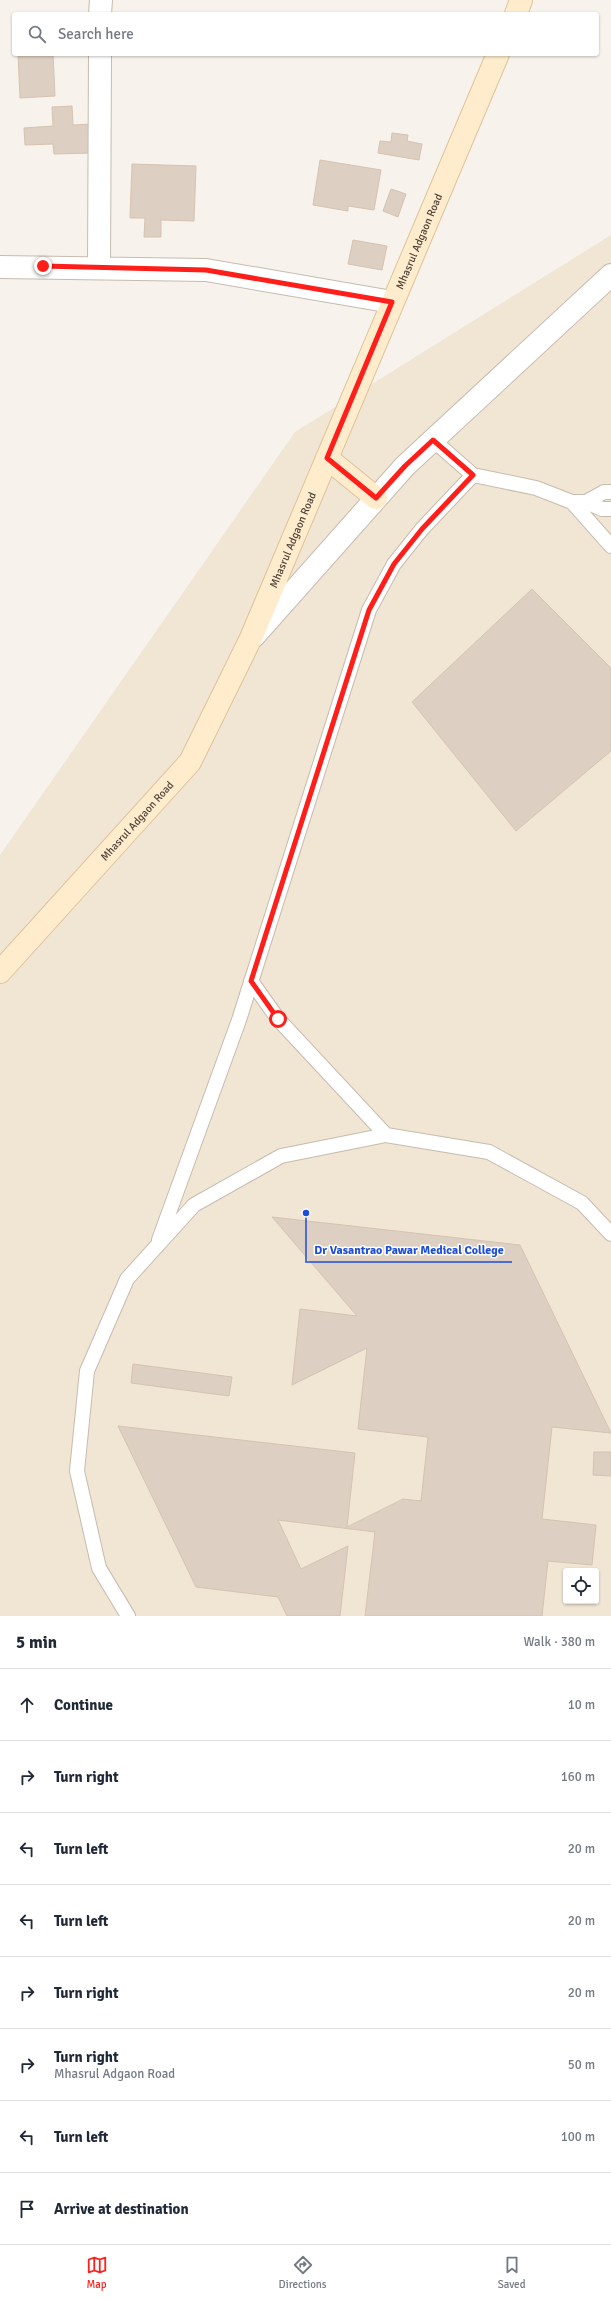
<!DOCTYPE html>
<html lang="en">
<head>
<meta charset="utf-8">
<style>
  :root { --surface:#fff; --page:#f2f2f3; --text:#1f2937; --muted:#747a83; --line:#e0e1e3; --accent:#ff1f1a }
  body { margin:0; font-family:Signika,sans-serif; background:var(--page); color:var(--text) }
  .controls { position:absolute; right:12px; bottom:12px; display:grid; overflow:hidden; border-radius:4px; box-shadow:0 1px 3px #0004 }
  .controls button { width:36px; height:36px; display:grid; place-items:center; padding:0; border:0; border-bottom:1px solid var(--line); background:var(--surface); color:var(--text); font:20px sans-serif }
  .stop { position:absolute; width:12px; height:12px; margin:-9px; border:3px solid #ff1f1a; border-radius:50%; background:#fff }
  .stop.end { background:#ff1f1a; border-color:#fff; box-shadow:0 1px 4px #0008 }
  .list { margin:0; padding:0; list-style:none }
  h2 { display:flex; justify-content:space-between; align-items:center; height:52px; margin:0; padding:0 16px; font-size:17px }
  h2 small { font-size:13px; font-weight:400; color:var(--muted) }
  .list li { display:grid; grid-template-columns:26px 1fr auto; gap:12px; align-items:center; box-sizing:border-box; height:72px; padding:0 16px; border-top:1px solid var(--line) }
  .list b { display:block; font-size:15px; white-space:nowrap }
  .list p { margin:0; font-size:13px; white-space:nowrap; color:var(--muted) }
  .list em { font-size:13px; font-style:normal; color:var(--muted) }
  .icon { flex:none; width:22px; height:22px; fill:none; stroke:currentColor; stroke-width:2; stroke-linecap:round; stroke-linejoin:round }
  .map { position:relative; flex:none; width:611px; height:1616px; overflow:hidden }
  .search { position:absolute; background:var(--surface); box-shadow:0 1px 3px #0004; left:12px; right:12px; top:12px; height:44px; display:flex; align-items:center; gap:10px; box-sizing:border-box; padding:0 14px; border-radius:4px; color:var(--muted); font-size:15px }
  .sheet { height:628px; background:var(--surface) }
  nav { display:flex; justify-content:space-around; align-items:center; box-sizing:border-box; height:56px; border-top:1px solid var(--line); background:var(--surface); font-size:11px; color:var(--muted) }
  nav a { display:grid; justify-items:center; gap:2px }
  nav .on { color:var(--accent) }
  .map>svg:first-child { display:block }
  .education { fill:#f1e5d4; fill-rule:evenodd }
  .building { fill:#ddcfc2; stroke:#d5c3b1 }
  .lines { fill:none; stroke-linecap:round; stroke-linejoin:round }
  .service-casing { stroke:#c7bbaf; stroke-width:16 }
  .minor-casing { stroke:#c7bbaf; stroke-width:24 }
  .tertiary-casing { stroke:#c7bbaf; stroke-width:24 }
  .secondary-casing { stroke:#dec399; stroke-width:24 }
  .service { stroke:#fff; stroke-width:14 }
  .minor { stroke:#fff; stroke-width:22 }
  .tertiary { stroke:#fff; stroke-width:22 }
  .secondary { stroke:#ffeccd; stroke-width:22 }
  .route { stroke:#ff1f1a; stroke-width:5 }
  .labels { text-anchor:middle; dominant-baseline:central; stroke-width:3; stroke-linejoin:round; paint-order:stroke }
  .street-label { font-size:11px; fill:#4c4237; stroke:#fff }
  .leader { fill:none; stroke:#1d4ed8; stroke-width:1.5 }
  .callout-dot { fill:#1d4ed8; stroke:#fff; stroke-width:1.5 }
  .callout-label { font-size:12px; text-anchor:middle; font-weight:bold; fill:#1d4ed8; stroke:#fff; stroke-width:3; stroke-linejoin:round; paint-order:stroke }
</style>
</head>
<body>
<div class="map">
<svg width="611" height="1616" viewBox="0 0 611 1616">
  <rect width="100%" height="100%" fill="#f7f2eb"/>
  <path class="education" d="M611,235V1616H0V855L295,432ZM566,1571H596V1601H566Z"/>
  <path class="building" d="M18,54H53L55,96L20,98Z
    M72,106L73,125L92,124L93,153L54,154L53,144L25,145L24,128L53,126L52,107Z
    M392,133L408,135L407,141L422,144L419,160L378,153L380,141L391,142Z
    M320,160L381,170L374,210L348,206V211L313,205Z
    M132,164L196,166L194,221L161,220V237H144L145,218H130Z
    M391,189L406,194L398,217L383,211Z
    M353,240L387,246L382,270L348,264Z
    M532,589L611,668V751L516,831L412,702Z
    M272,1217L520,1245L611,1433L552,1427L542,1519L596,1525L592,1565L548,1561L542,1616H365L375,1532L278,1520L301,1569L348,1546L340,1616H287L278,1597L196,1587L118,1426L355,1453L347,1527L403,1499L421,1501L428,1437L358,1429L367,1348L292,1385L300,1309L357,1316Z
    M133,1364L232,1377L229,1396L131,1383Z
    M594,1452H611V1476L593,1475Z"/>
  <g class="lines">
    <defs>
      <path id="service" d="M433,440L473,475L536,488L572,502H586
        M611,492H604L586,502L602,509H611
        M572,502L611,546
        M251,981L278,1019L386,1135
        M159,1240L239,1020L369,610L394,564L422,529L473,475
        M128,1616L99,1568L77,1471L87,1371L127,1279L194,1205L281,1156L386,1135L489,1152L582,1203L611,1234"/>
      <path id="minor" d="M100,14L101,0
        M0,267L206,270L392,302
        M99,268L100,54"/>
      <path id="tertiary" d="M254,636L405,466L611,275"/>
      <g id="secondary">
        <path d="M516,14L521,0"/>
        <path d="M327,458L376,498"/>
        <path id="s1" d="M0,972L190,762L251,638L498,54"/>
      </g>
    </defs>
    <use href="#service" class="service-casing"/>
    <use href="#minor" class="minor-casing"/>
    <use href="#tertiary" class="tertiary-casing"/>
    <use href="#secondary" class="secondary-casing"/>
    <use href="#service" class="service"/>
    <use href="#minor" class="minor"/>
    <use href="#tertiary" class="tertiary"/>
    <use href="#secondary" class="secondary"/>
  </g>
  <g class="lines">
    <path class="route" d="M43,266L206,270L392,302L327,458L376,498L405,466L433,440L473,475L422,529L394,564L369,610L251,981L278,1019"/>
  </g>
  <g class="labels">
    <g class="street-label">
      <text stroke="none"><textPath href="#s1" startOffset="852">Mhasrul Adgaon Road</textPath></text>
      <text stroke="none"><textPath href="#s1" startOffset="528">Mhasrul Adgaon Road</textPath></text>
      <text stroke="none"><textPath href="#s1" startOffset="204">Mhasrul Adgaon Road</textPath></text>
    </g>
  </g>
  <path class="leader" d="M306 1213L306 1262H512"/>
  <circle class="callout-dot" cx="306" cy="1213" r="4"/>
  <g class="callout-label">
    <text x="409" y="1254">Dr Vasantrao Pawar Medical College</text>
  </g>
</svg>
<div class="controls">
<button><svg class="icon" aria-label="locate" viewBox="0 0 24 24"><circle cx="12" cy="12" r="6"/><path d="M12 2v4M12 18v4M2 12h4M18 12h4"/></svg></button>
</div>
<div class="stop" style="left:278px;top:1019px"></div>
<div class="stop end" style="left:43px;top:266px"></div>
<div class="search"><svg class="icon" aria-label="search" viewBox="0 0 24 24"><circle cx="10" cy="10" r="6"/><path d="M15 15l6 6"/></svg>Search here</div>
</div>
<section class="sheet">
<h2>5 min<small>Walk · 380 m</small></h2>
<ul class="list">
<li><svg class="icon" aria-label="ahead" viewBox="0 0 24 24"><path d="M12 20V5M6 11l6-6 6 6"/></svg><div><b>Continue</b></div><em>10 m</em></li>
<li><svg class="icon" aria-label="right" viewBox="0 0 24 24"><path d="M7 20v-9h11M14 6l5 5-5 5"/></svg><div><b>Turn right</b></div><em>160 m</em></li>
<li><svg class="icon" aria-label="left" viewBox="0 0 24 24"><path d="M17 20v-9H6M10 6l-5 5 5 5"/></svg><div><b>Turn left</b></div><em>20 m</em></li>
<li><svg class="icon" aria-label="left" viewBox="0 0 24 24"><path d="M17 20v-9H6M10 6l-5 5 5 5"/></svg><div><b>Turn left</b></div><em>20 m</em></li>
<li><svg class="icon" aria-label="right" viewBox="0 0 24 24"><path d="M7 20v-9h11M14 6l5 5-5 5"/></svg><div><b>Turn right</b></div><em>20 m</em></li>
<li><svg class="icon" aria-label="right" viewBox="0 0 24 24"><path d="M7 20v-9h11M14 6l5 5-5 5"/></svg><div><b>Turn right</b><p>Mhasrul Adgaon Road</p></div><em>50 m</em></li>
<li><svg class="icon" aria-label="left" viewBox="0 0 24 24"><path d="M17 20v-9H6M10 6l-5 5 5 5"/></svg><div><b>Turn left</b></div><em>100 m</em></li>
<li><svg class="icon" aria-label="arrive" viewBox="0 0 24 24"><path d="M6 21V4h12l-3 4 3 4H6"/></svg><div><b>Arrive at destination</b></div></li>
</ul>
</section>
<nav>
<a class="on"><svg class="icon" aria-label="map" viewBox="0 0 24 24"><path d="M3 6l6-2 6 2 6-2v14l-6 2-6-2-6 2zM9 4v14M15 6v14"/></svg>Map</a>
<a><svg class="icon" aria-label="directions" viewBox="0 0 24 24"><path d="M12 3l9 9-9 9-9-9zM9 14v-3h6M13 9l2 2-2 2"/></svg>Directions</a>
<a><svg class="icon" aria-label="saved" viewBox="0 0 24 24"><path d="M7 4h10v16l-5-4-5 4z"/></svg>Saved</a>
</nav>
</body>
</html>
